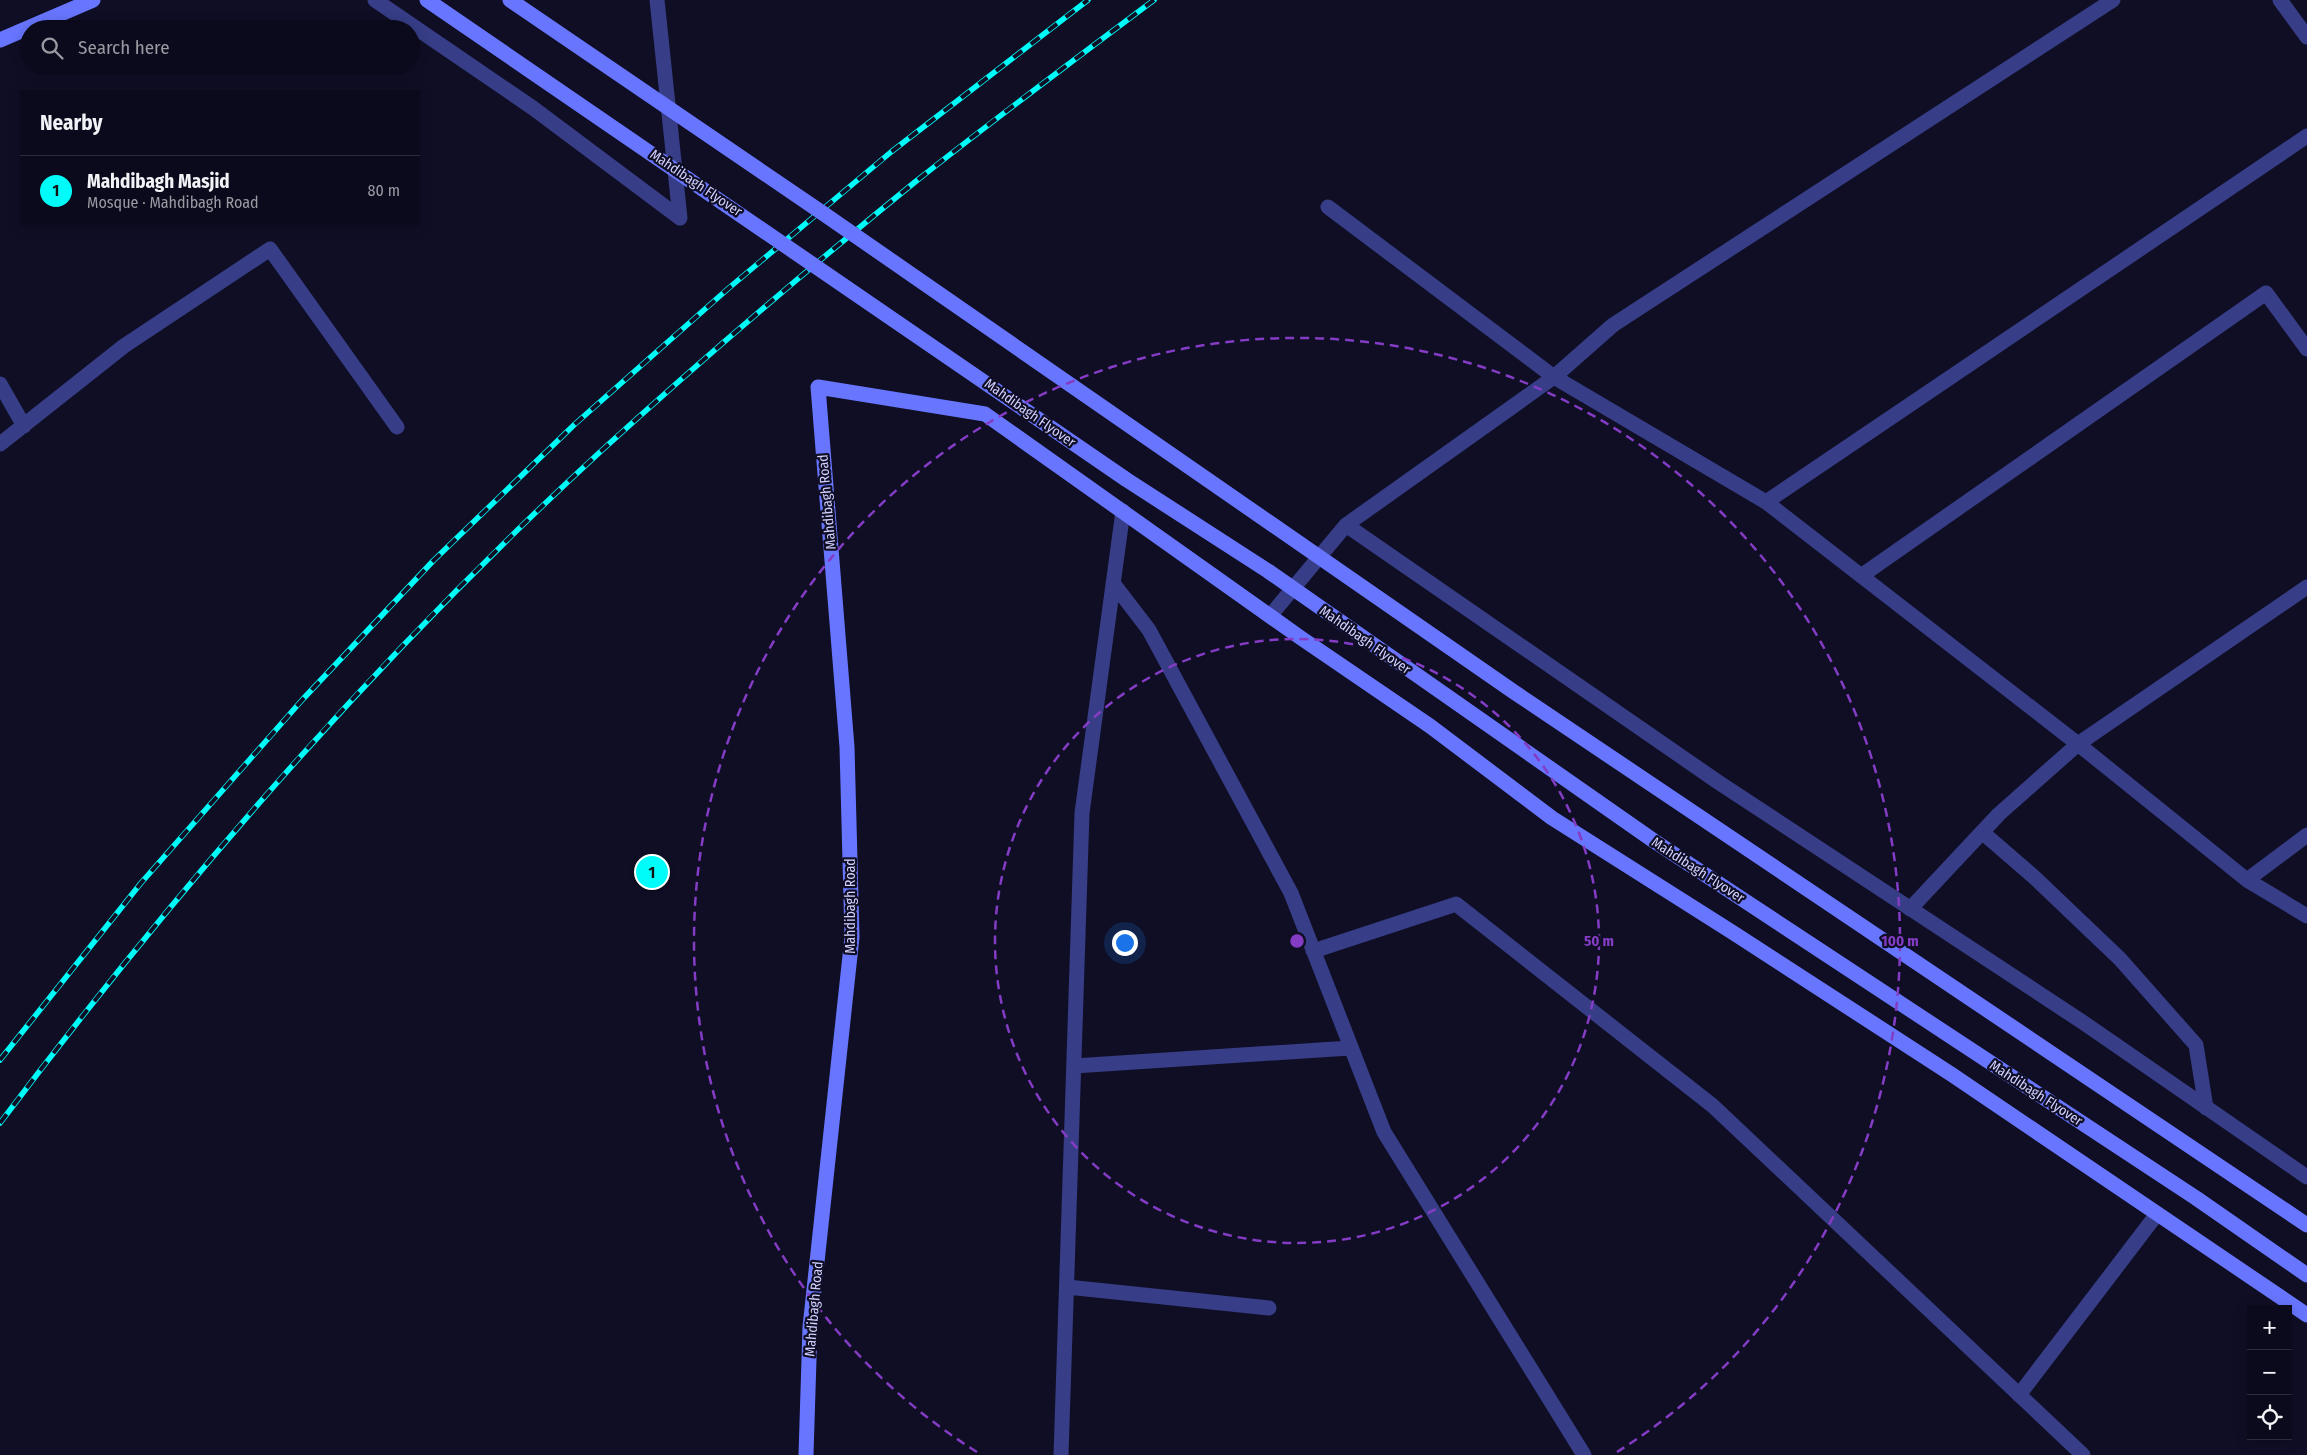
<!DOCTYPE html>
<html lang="en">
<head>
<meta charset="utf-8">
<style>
  :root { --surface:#0b0a1c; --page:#141325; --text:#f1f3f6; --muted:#9a9aa3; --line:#2b2b3b; --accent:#00fcf9 }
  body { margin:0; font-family:"Fira Sans Condensed",sans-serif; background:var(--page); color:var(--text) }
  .controls { position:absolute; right:15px; bottom:15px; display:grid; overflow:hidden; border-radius:0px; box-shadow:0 2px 12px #0003 }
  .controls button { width:45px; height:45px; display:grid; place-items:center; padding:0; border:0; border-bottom:1px solid var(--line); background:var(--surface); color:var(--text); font:25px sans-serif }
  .you { position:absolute; left:1124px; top:942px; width:18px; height:18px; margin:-12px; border:4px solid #fff; border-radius:50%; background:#1a73e8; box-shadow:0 0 0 8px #1a73e833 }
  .badge { display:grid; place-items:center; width:32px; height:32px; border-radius:50%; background:var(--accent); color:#111; font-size:16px; font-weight:700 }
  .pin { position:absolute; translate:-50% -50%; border:2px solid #fff; box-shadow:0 1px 5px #0006 }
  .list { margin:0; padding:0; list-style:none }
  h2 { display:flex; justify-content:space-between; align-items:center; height:65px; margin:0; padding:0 20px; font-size:21px }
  h2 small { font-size:16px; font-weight:400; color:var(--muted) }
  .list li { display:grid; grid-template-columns:32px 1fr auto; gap:15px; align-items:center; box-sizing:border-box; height:70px; padding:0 20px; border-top:1px solid var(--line) }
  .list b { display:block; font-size:19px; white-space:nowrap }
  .list p { margin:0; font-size:16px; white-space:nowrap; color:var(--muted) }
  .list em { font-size:16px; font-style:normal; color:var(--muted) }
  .icon { flex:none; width:28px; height:28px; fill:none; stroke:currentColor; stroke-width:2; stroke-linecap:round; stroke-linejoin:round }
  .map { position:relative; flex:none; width:2307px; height:1455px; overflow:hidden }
  .search { position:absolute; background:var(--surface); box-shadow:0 2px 12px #0003; left:20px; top:20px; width:400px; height:55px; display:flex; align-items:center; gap:12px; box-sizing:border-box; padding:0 18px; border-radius:28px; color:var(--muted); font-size:19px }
  .panel { position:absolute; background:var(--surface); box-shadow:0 2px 12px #0003; left:20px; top:90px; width:400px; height:135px; border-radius:0px }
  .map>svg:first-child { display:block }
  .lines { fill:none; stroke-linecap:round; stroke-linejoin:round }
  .street { stroke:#373d86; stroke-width:15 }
  .secondary { stroke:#6876ff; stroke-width:15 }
  .rail-casing { stroke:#00fcf9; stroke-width:5.5 }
  .rail { stroke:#0f0e25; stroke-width:4; stroke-dasharray:11; stroke-linecap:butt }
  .secondary-bridge { stroke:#6876ff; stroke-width:15 }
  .ring { fill:none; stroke:#843cc5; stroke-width:2.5; stroke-dasharray:9 6 }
  .labels { text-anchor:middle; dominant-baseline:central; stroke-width:4.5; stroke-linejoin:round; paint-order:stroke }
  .street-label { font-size:14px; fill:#d2d1ff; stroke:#0f0e25 }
  .centre { fill:#843cc5; stroke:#0f0e25; stroke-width:2.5 }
  .ring-label { font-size:15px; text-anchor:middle; font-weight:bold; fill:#843cc5; stroke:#0f0e25; stroke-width:4.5; stroke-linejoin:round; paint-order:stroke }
</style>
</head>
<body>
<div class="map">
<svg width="2307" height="1455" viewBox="0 0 2307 1455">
  <rect width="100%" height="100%" fill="#0f0e25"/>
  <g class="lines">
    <path class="street" d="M375,0L533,108L680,218
      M657,0L680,218
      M2280,0L2307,37
      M1328,207L1554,377L1766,502L2078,744L2247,880L2307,916
      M0,384L24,426
      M0,444L124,346L270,249L397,427
      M1766,502L2307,136
      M1346,525L1718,782L2084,1023L2307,1177
      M1861,576L2266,293L2307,349
      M1113,583L1149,630L1291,893L1384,1132L1584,1455
      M1270,616L1346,525L1554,377L1613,325L2113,0
      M1982,832L2034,877L2120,959L2196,1045L2206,1108
      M2247,880L2307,835
      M1910,909L1999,814L2078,744L2307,587
      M1313,951L1456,904L1713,1106L2083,1455
      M1074,1066L1350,1048
      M1067,1287L1269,1308
      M2019,1395L2157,1214
      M1061,1455L1082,813L1123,511"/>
    <path class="secondary" d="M0,40L93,0
      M806,1455L810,1327L852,937L847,747L818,387L985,414L1301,638L1430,726L1552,818L1732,932L1951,1074L2307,1315"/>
    <defs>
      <path id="rail" d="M0,1060L141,883L303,699L433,561L575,424L730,287L891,152L1088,0
        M0,1123C181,883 379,655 600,452C702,359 808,269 915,182C993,120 1074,60 1154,0"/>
    </defs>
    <use href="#rail" class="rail-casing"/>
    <use href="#rail" class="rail"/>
    <path class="secondary-bridge" d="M427,0L1127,480L1268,571L1654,841L2196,1198L2307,1275
      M510,0L824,214L1514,692L2307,1225"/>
  </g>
  <g class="ring">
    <circle cx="1297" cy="941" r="302"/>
    <path d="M977 1452A603 603 0 1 1 1617 1452"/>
  </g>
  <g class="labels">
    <g class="street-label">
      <text transform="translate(696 183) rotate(34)">Mahdibagh Flyover</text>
      <text transform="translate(1030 413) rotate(35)">Mahdibagh Flyover</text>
      <text transform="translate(827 502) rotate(-95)">Mahdibagh Road</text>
      <text transform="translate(1365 640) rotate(35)">Mahdibagh Flyover</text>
      <text transform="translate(1698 870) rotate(33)">Mahdibagh Flyover</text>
      <text transform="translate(850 906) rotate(-90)">Mahdibagh Road</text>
      <text transform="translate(2036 1093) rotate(33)">Mahdibagh Flyover</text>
      <text transform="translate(814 1309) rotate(-85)">Mahdibagh Road</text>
    </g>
  </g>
  <circle cx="1297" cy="941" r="8" class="centre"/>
  <g class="ring-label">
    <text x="1599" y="946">50 m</text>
    <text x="1900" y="946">100 m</text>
  </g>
</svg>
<div class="controls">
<button>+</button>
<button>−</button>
<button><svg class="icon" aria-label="locate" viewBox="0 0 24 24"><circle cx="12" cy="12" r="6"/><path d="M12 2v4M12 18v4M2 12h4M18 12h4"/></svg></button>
</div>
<div class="you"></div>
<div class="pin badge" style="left:652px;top:872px">1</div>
<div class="search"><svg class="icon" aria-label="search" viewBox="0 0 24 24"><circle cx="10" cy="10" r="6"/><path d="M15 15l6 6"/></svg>Search here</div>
<section class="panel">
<h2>Nearby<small></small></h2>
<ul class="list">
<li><span class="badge">1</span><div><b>Mahdibagh Masjid</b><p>Mosque · Mahdibagh Road</p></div><em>80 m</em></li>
</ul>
</section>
</div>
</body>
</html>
